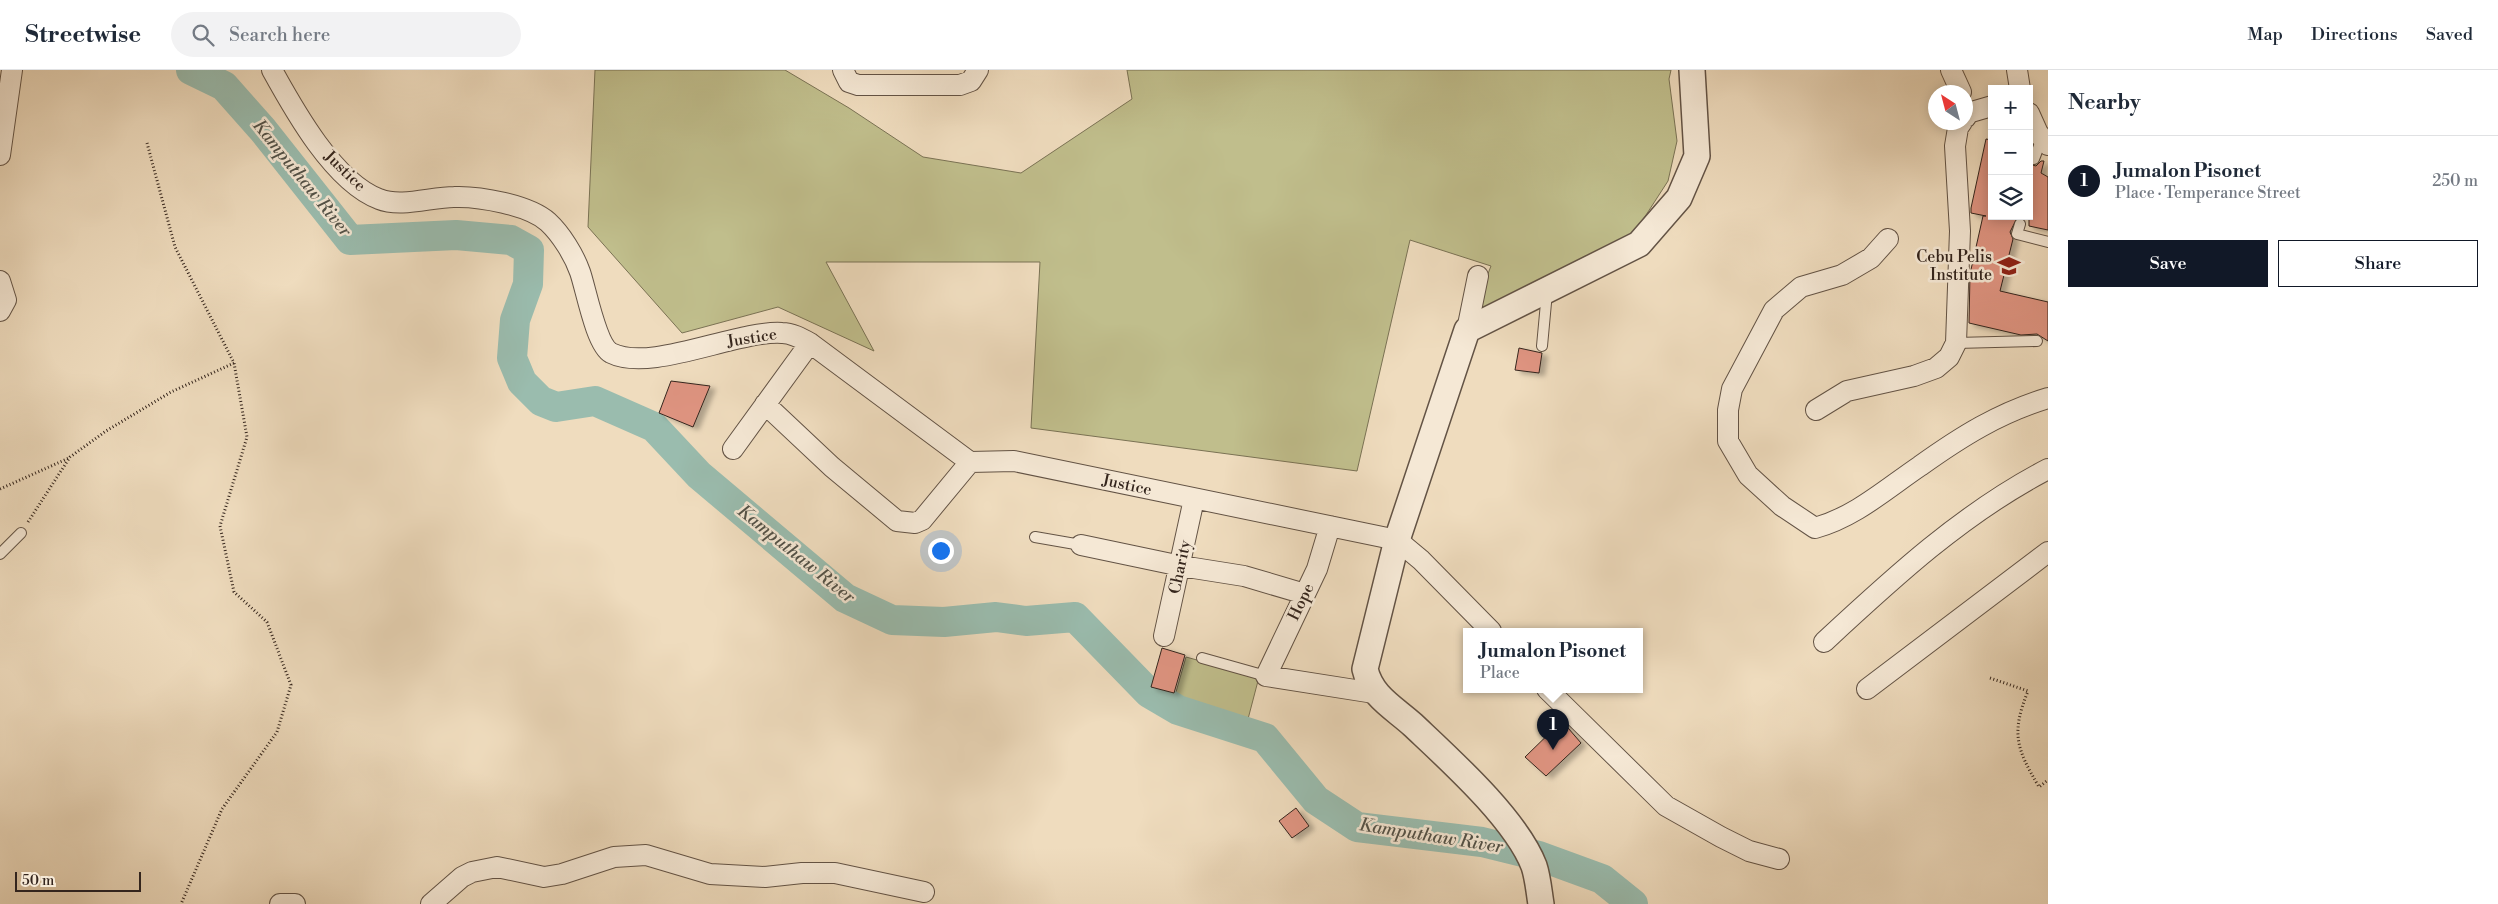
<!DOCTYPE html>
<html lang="en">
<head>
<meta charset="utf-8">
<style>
  :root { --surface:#fff; --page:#f2f2f3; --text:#1f2937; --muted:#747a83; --line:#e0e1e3; --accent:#111827 }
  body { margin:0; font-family:"Libre Bodoni",serif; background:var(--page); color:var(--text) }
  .controls { position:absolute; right:15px; top:15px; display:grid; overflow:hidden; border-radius:0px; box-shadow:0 2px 12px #0003 }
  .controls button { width:45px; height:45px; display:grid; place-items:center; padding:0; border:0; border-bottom:1px solid var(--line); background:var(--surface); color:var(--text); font:25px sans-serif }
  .compass { position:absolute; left:1928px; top:15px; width:45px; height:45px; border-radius:50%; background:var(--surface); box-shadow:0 2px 12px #0003; rotate:324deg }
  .scale { position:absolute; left:15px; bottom:12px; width:126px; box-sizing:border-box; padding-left:5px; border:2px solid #34251d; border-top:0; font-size:14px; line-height:18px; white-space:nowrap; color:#34251d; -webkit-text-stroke:4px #f5e8d5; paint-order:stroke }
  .you { position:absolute; left:940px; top:480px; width:18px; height:18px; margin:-12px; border:4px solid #fff; border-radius:50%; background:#1a73e8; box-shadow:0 0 0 8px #1a73e833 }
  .badge { display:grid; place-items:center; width:32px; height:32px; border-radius:50%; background:var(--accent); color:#fff; font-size:16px; font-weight:700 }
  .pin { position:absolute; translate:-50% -41px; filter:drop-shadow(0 1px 2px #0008) }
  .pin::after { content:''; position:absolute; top:26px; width:18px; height:15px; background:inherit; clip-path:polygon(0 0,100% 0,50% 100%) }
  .popup { position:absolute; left:1463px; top:558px; width:180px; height:65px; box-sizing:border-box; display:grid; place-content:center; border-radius:0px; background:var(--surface); filter:drop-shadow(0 1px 4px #0005); font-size:16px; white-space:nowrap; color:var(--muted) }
  .popup b { font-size:19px; color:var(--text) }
  .popup::after { content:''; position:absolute; left:50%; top:100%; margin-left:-10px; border:10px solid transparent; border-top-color:var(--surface) }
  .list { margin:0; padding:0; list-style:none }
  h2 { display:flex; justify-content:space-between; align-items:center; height:65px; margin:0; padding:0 20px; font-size:21px }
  h2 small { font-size:16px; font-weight:400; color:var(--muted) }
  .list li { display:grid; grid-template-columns:32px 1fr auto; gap:15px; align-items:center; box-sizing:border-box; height:90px; padding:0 20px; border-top:1px solid var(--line) }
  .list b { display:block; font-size:19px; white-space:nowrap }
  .list p { margin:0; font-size:16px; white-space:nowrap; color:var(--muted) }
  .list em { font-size:16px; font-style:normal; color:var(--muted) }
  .actions { display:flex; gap:10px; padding:15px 20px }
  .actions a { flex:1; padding:11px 0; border:1px solid var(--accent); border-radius:0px; text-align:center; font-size:18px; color:var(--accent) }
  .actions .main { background:var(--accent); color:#fff }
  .icon { flex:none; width:28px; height:28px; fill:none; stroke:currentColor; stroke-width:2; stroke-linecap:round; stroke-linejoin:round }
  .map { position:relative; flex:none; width:2048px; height:834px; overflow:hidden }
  header { display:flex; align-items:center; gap:30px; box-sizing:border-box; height:70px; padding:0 25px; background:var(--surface); border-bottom:1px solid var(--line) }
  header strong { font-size:24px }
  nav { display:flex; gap:28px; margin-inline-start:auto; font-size:18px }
  .search { width:350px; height:45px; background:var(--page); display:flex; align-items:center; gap:12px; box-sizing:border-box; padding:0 18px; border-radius:28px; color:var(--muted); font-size:19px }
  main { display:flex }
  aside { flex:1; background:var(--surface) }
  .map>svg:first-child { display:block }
  .green { fill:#c0be8c; stroke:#7a7254 }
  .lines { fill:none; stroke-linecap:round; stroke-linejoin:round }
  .river { stroke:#9abcae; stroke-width:30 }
  .building { fill:#df9481; stroke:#34251d; filter:url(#shadow) }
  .service-casing { stroke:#635345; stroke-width:12 }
  .minor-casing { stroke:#635345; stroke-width:22 }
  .tertiary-casing { stroke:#635345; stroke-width:28 }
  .path { stroke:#34251d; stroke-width:3; stroke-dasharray:1 2.5; stroke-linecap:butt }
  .service { stroke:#f5e8d5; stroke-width:10 }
  .minor { stroke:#f5e8d5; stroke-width:20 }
  .tertiary { stroke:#f5e8d5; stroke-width:25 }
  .labels { text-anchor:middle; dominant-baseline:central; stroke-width:5; stroke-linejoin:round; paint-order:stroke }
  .street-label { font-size:16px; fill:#34251d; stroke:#f5e8d5 }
  .poi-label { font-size:16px; fill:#34251d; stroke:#f5e8d5; text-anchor:end }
  .water-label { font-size:18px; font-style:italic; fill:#535248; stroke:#f5e8d5 }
</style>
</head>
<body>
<header>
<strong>Streetwise</strong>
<div class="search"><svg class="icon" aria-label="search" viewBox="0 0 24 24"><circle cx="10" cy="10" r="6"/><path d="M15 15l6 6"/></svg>Search here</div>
<nav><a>Map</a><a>Directions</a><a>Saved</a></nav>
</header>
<main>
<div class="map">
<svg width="2048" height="834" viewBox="0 0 2048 834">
  <defs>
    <filter id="shadow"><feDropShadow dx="5.5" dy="3" stdDeviation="2.5" flood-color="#0004"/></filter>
  </defs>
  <rect width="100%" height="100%" fill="#efdcbe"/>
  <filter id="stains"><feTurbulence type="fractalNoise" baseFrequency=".004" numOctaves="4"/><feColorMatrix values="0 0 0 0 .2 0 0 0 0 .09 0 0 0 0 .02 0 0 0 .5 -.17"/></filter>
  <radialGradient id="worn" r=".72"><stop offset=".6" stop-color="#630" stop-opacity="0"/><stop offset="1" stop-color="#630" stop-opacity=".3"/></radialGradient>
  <path class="green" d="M595,0H785L849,38L923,87L1021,103L1132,29L1127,0H1671L1669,9L1677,71L1668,111L1635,162L1481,245L1478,229L1491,196L1410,170L1357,401L1031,358L1040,192H826L874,281L778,237L682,263L588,157Z
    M1186,587L1259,607L1248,649L1174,629Z"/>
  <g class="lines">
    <path class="river" d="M191,0L224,16L263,60L350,170L456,165L511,170L529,180L528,214L515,250L512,288L522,312L541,331L556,337L595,331L654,357L699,405L845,528L892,550L944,552L996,547L1026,551L1075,547L1149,623L1178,640L1265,668L1316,730L1357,757L1482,772L1539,786L1602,809L1633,834"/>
  </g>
  <path class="building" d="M1986,69L1992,70V146H2018L2010,162L2013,169L2000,221L2048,232V271L2037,264L2021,265L1969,253L1970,204L1983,146H1986L1971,143V138Z
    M2041,91H2044L2041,103L2048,107V160L2029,156V94L2036,96Z
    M1519,278L1542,283L1539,303L1515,300Z
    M671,311L710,316L693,357L659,343Z
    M1162,578L1185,585L1174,623L1151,617Z
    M1562,651L1581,673L1546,706L1525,687Z
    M1296,738L1309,756L1292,768L1279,751Z"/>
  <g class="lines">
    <defs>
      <path id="service" d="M2034,89L2042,68
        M2020,154L2017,164L2048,172
        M1956,273L2037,271
        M1542,276L1547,222
        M1035,467L1081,475
        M0,484L21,463
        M1202,588L1266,606"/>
      <path id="minor" d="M272,0C294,40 334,112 379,129C401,138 431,127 454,127C479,126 529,135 548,152C561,164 574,185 580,202C586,219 596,275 611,283C651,303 737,260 782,263C792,263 801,268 810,273L970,392L1014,391L1397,470L1421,490L1491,561
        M843,0L849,12L858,15H960L971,11L978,0
        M1951,0L1961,22
        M2017,0L2020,19
        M2029,43L2038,63L2048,75
        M1966,47L1968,43L1992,36
        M0,85L12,0
        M1888,169L1871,188L1842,205L1801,217L1774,240L1732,319L1728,340V371L1748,405L1782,436L1815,458C1855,447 1886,419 1920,396C1962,366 1999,343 2048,328
        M0,211L6,230L0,241
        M1467,260L1478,206
        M765,334L832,397L897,451L915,453L922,450L970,392
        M1816,340L1847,321L1914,306L1936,298L1949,287L1956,273L1960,161L1955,76L1958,58L1962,52
        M733,379L810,273
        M1330,456L1317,499L1266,606L1374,623
        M1081,475L1181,496L1244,506L1305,524
        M1164,566L1194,429
        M1824,572C1893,508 1963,443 2048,399
        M1547,619L1666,736L1721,767L1749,781L1779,789
        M1867,619L2048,482
        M280,834H295
        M431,834L462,807L472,802L497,797L544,807L562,804L614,787L646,785L710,804L765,807L802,803H835L924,822"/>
      <path id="tertiary" d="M1541,834C1539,822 1538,808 1534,796C1516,749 1450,690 1413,655C1393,637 1371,626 1365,599L1397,470L1467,260L1639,174L1679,128L1697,86L1692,0"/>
    </defs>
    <use href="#service" class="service-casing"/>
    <use href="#minor" class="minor-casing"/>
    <use href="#tertiary" class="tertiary-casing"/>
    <path class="path" d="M147,73L175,177L234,293L247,367L220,456L234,522L267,552L291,615L277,662L222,739L181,834
      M0,419L69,388
      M28,452L70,387L106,361L171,322L234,293
      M1990,608L2028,621C2011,663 2016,678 2039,717L2048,710"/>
    <use href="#service" class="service"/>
    <use href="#minor" class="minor"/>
    <use href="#tertiary" class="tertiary"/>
  </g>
  <defs>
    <symbol id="school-bare" viewBox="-9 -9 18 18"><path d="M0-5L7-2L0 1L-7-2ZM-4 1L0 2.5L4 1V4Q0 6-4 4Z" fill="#8f2418" stroke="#f5e8d5" stroke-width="2.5" paint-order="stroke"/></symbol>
  </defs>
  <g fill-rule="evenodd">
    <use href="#school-bare" x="1993" y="180" width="32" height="32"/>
  </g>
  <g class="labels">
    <g class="street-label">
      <text transform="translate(345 101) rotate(44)">Justice</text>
      <text transform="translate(752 268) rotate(-9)">Justice</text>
      <text transform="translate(1127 415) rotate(12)">Justice</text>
      <text transform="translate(1180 497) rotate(-78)">Charity</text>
      <text transform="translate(1301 532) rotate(-64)">Hope</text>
    </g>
    <g class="poi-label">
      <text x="1992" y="187">Cebu Pelis<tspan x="1992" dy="18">Institute</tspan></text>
    </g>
    <g class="water-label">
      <text transform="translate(302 108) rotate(51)">Kamputhaw River</text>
      <text transform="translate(796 484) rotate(39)">Kamputhaw River</text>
      <text transform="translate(1431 766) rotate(9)">Kamputhaw River</text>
    </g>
  </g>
  <rect width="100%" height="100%" filter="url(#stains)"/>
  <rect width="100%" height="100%" fill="url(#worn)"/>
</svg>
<div class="controls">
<button>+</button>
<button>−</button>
<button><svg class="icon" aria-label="layers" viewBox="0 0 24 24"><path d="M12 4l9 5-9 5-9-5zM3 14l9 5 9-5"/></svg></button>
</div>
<svg class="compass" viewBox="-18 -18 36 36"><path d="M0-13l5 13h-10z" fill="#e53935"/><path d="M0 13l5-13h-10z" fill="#747a83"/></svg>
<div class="scale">50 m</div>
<div class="you"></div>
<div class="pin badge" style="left:1553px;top:680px">1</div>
<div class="popup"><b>Jumalon Pisonet</b>Place</div>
</div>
<aside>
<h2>Nearby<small></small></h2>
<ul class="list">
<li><span class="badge">1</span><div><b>Jumalon Pisonet</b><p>Place · Temperance Street</p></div><em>250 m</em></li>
</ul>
<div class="actions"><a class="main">Save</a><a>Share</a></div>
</aside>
</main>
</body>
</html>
